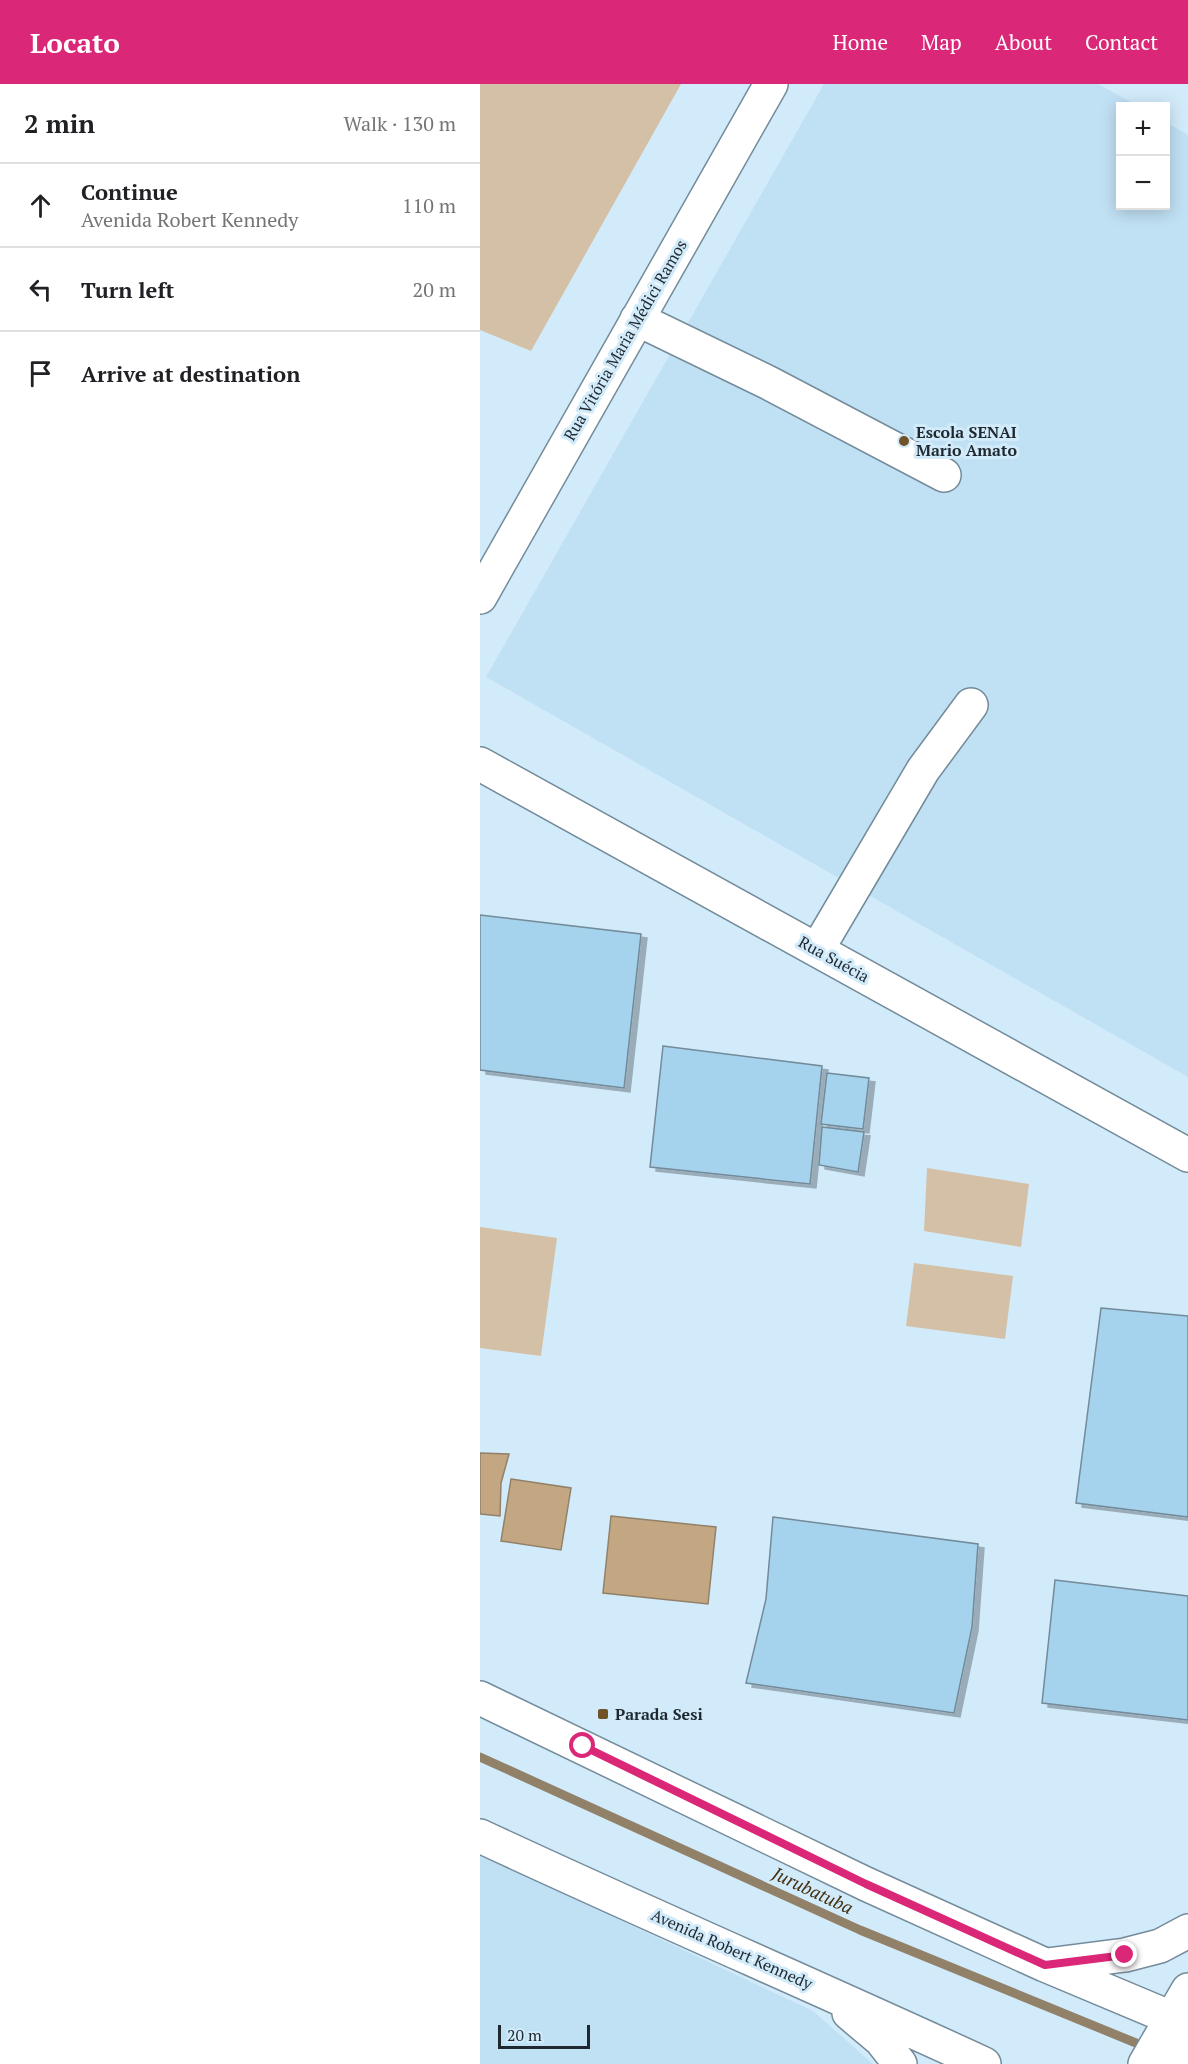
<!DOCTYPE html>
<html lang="en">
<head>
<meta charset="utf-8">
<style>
  :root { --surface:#fff; --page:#f6f6f6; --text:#202124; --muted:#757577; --line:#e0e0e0; --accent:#db2777 }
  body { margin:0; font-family:"PT Serif",serif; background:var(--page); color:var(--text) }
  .controls { position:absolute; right:18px; top:18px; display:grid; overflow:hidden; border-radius:0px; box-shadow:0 3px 15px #0003 }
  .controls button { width:54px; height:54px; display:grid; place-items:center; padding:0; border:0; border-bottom:2px solid var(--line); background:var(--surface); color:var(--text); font:30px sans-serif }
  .scale { position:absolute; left:18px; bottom:15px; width:92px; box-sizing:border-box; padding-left:6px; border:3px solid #1f282e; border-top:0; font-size:16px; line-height:21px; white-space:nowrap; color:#1f282e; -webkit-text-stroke:4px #d2ebfb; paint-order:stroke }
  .stop { position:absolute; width:18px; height:18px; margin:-14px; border:4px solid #db2777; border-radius:50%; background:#fff }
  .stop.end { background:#db2777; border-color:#fff; box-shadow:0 2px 6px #0008 }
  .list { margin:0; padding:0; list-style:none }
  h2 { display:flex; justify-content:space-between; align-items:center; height:78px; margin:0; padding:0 24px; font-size:26px }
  h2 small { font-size:20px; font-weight:400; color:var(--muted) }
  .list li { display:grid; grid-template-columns:39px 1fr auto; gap:18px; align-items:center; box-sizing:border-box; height:84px; padding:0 24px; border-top:2px solid var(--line) }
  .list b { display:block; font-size:22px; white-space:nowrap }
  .list p { margin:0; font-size:20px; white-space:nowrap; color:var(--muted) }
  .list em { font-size:20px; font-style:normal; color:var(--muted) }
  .icon { flex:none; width:33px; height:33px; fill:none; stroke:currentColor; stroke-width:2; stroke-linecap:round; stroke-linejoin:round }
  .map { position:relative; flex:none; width:708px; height:1980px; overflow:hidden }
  header { display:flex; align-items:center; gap:36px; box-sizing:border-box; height:84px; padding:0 30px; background:var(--accent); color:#fff }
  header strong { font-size:28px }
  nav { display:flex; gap:33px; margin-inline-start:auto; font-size:21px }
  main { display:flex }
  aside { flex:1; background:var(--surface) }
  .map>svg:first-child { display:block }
  .built { fill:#c0e0f4 }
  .green { fill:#d4c0a6 }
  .water { fill:#c3a782; stroke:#928169; stroke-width:1.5 }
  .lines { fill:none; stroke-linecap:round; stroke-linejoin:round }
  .stream { stroke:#928169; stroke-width:9 }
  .building { fill:#a5d2ed; stroke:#738a98; stroke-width:1.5; filter:url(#shadow) }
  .minor-casing { stroke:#748b9a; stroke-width:36 }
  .major-casing { stroke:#748b9a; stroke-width:36 }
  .minor { stroke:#fff; stroke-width:33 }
  .major { stroke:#fff; stroke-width:33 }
  .route { stroke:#db2777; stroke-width:8 }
  .poi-dot { fill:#705227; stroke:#d2ebfb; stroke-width:2 }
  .labels { text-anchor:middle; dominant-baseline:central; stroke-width:6; stroke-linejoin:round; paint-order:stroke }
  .street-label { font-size:16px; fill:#1f282e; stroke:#d2ebfb }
  .poi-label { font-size:16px; font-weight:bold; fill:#1f282e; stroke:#d2ebfb; text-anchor:start }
  .water-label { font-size:18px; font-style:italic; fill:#432f0f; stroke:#d2ebfb }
</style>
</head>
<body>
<header>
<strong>Locato</strong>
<nav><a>Home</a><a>Map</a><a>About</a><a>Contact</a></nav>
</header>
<main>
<aside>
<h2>2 min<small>Walk · 130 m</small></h2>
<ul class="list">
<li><svg class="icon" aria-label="ahead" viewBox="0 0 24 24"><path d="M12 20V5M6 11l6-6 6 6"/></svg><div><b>Continue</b><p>Avenida Robert Kennedy</p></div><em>110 m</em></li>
<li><svg class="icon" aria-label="left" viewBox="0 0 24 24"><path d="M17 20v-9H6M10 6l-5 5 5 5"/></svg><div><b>Turn left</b></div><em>20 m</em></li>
<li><svg class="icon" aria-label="arrive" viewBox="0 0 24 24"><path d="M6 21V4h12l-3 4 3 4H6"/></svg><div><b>Arrive at destination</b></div></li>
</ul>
</aside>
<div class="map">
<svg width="708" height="1980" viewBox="0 0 708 1980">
  <defs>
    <filter id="shadow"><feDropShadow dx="6" dy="4" stdDeviation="0" flood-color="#0004"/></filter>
  </defs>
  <rect width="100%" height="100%" fill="#d2ebfb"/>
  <path class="built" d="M344,0H618L658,22H640V122H686V38L708,51V993L6,593Z
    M0,1770L333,1927L393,1980H0Z"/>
  <path class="green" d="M0,0H201L51,267L0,246Z
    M447,1084L549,1100L541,1163L444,1147Z
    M0,1143L77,1154L61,1272L0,1264Z
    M434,1179L533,1192L525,1255L426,1242Z"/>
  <path class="water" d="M0,1369L29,1370L21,1399L20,1432L0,1430Z
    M31,1395L91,1404L81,1466L21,1457Z
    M131,1432L236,1443L228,1520L123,1509Z"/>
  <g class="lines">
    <path class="stream" d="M0,1673L380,1846L656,1959"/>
  </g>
  <path class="building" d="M0,831L161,850L144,1004L0,986Z
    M183,962L342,982L330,1100L170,1083Z
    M347,989L389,994L383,1045L341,1040Z
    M342,1043L384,1048L378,1088L339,1081Z
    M621,1224L708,1232V1433L596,1419Z
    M293,1433L498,1460L492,1543L474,1629L266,1599L286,1515Z
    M575,1496L708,1512V1636L562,1619Z"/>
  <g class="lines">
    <defs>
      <path id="minor" d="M157,235L289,299L464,391
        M0,513L291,0
        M0,680L708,1071
        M337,866L443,686L491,621
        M665,1980L708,1906"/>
      <path id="major" d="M0,1614L386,1800L565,1881L708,1941
        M0,1752C167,1830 337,1903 504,1980
        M567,1881L645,1871L680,1862L708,1847
        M369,1929L401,1956L420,1980
        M700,1980L708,1967"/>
    </defs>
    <use href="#minor" class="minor-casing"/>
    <use href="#major" class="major-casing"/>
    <use href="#minor" class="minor"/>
    <use href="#major" class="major"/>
  </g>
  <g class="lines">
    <path class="route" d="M103,1662L386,1800L565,1881L645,1871"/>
  </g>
  <g class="poi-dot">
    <circle cx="424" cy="357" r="6"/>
    <rect x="117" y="1624" width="12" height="12" rx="3"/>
  </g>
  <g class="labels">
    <g class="street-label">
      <text transform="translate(145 256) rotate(-60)">Rua Vitória Maria Médici Ramos</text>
      <text transform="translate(354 875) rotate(29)">Rua Suécia</text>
      <text transform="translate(252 1865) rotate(24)">Avenida Robert Kennedy</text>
    </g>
    <g class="poi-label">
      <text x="436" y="348">Escola SENAI<tspan x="436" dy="18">Mario Amato</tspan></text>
      <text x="135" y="1630">Parada Sesi</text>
    </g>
    <g class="water-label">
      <text transform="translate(333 1806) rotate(25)">Jurubatuba</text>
    </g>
  </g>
</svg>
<div class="controls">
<button>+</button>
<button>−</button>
</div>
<div class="scale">20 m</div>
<div class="stop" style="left:103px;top:1662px"></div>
<div class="stop end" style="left:645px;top:1871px"></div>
</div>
</main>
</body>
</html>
